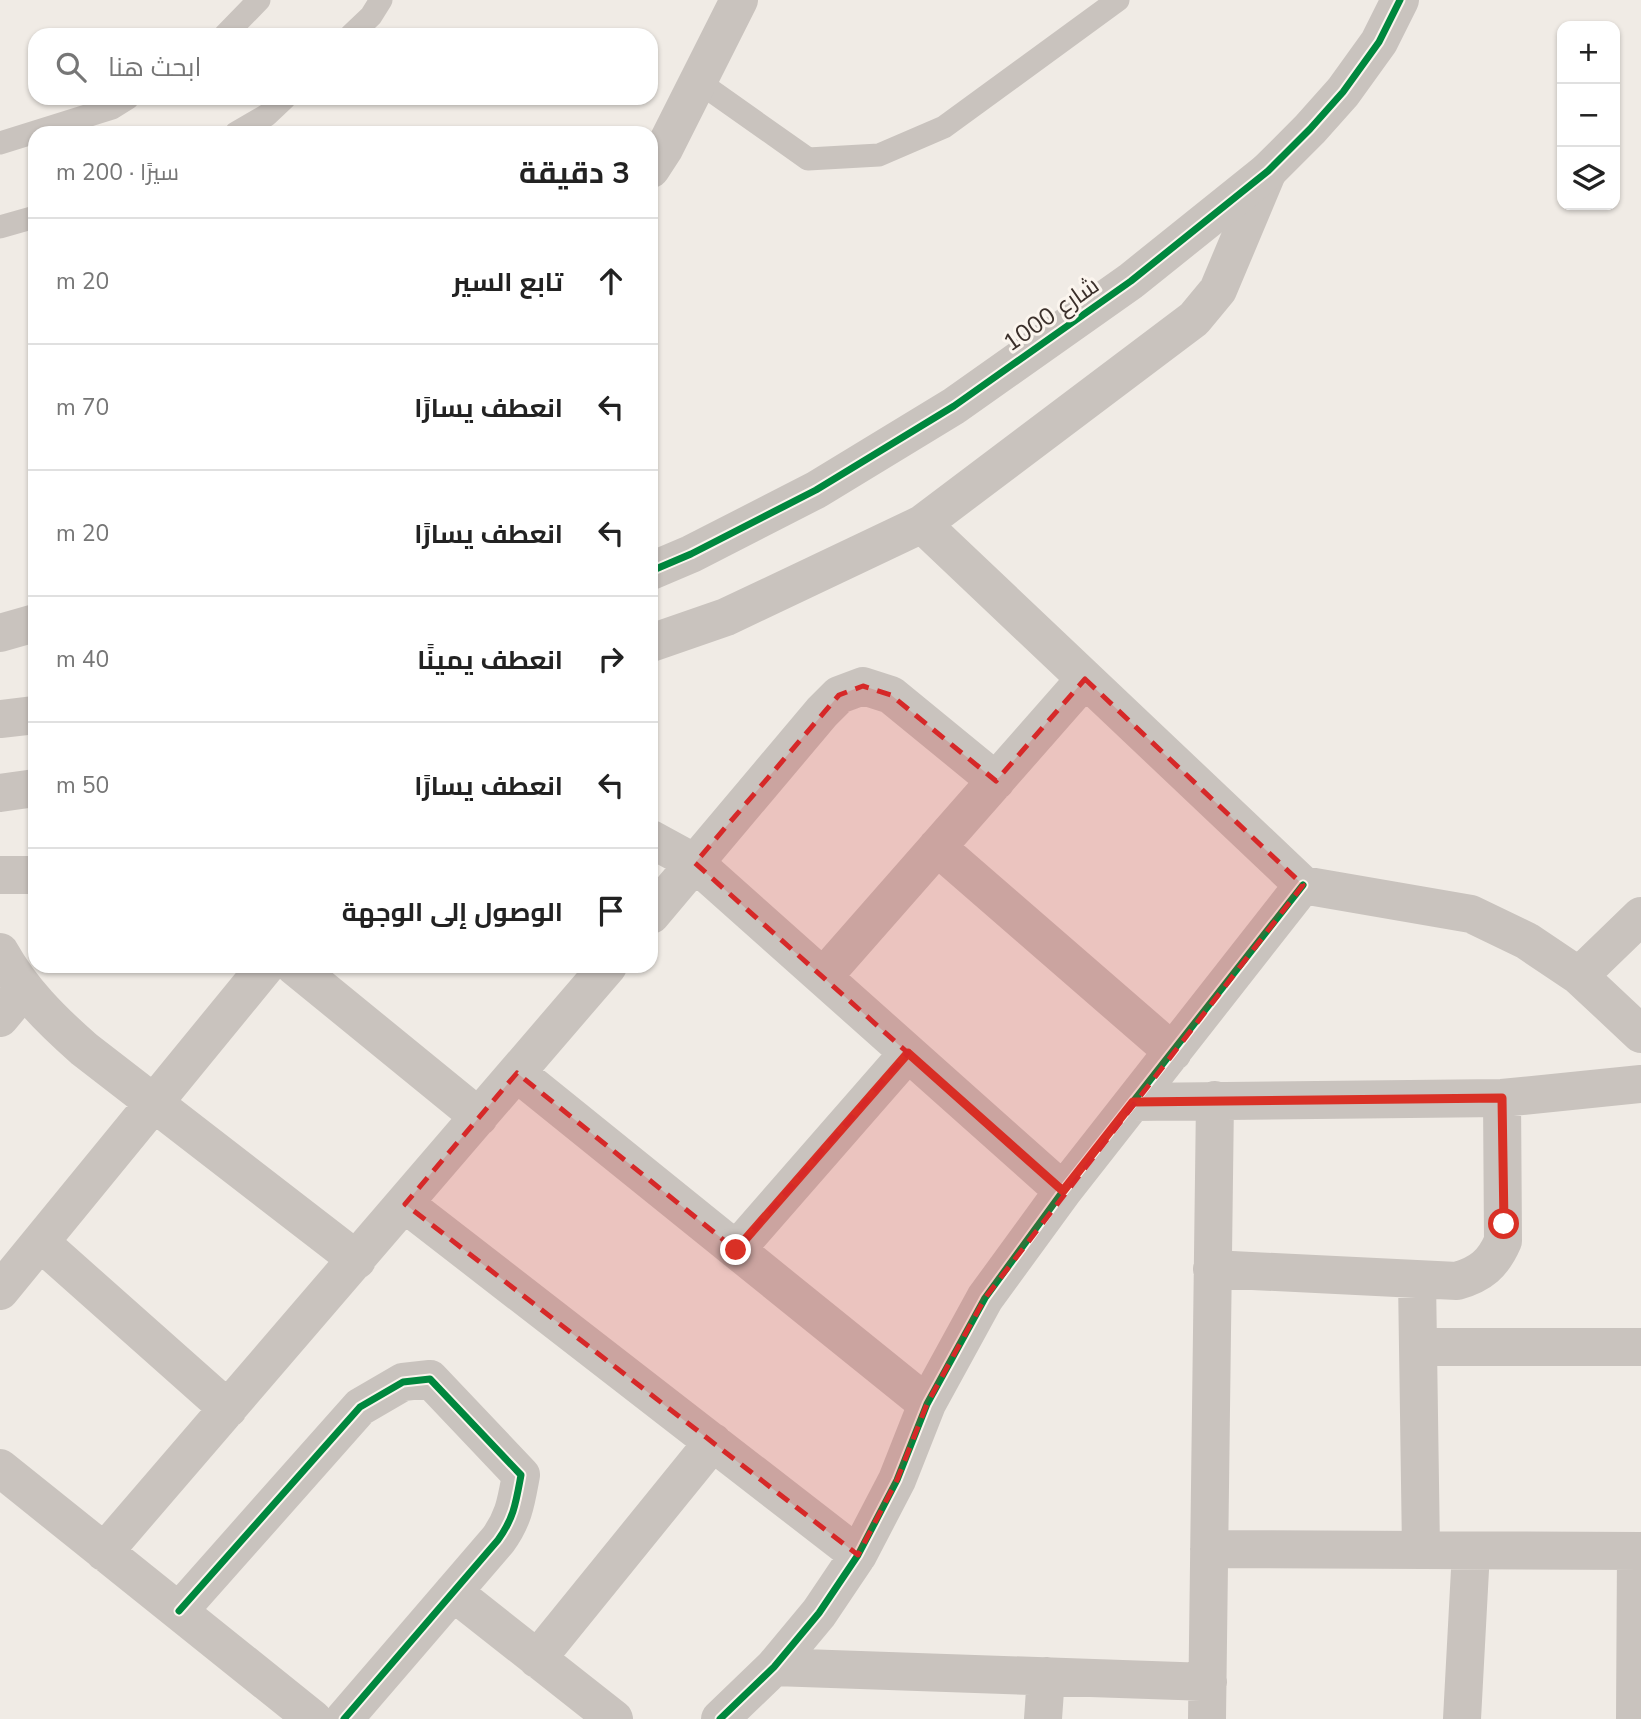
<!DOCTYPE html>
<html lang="ar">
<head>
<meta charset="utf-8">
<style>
  :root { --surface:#fff; --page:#f2f2f2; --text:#222; --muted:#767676; --line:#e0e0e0 }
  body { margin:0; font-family:"Nunito Sans",Cairo,sans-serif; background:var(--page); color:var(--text); direction:rtl }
  .controls { position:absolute; right:21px; top:21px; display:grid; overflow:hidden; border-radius:14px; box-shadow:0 2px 5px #0004 }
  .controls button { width:63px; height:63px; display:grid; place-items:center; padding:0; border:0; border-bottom:2px solid var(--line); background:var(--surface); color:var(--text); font:35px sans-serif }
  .stop { position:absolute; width:21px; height:21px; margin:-16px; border:5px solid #d93025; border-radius:50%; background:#fff }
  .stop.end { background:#d93025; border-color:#fff; box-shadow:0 2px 7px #0008 }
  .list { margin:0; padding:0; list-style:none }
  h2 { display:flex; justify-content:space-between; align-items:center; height:91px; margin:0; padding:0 28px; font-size:30px }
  h2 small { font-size:23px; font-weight:400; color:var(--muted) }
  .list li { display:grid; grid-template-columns:46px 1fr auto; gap:21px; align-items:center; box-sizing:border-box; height:126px; padding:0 28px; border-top:2px solid var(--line) }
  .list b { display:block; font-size:26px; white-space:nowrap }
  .list em { font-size:23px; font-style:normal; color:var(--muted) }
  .icon { flex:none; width:38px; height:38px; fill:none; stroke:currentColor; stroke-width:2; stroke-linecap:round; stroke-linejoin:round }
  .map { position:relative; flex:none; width:1641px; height:1719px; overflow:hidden; direction:ltr }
  .search { position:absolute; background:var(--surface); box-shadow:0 2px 5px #0004; left:28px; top:28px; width:630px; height:77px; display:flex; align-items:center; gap:18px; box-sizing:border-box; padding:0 24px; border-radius:21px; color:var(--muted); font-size:26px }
  .panel { position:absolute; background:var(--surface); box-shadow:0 2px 5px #0004; left:28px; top:126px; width:630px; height:847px; border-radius:21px; direction:rtl }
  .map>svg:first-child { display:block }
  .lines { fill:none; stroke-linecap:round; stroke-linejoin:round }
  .service { stroke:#c9c3be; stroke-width:23 }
  .minor { stroke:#c9c3be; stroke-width:38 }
  .tertiary { stroke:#c9c3be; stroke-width:38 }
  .cycleway-casing { stroke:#fbf5ee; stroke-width:11 }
  .cycleway { stroke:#00873e; stroke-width:7 }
  .route { stroke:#d93025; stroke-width:9 }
  .marked { fill:#d62828; fill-opacity:0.2; stroke:#d62828; stroke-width:5; stroke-dasharray:14 9; stroke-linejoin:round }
  .labels { text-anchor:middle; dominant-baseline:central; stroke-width:6; stroke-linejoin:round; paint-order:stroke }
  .street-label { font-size:24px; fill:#3b302b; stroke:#fbf5ee }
</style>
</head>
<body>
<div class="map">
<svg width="1641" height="1719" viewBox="0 0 1641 1719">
  <rect width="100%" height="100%" fill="#f0ebe5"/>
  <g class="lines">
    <path class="service" d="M225,35L259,0
      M351,35L371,16L381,0
      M699,82L808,159L879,155L944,127L1118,0
      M236,133L267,115L285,98
      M0,143L112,108L128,98
      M0,227L35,217"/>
    <path class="minor" d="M922,524L1303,885L1471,914L1527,941L1579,976L1641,1034
      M651,643L726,617L922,524L1194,319L1218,290L1268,171
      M0,793L35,788
      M651,839L695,863L1063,1191
      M937,847L1173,1052
      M0,875H35
      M651,915L822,712L839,695L863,686L891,695L996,781
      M0,952C22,991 50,1019 84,1049L357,1260
      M294,966L479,1117
      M1579,976L1641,916
      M823,977L1085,679
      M0,1018L24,989
      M517,1073L927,1404
      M1133,1102L1502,1098L1641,1084
      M405,1204L858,1555
      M40,1242L228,1409
      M736,1250L908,1053
      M1212,1269L1457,1281C1481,1274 1493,1264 1503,1241L1502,1098
      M1417,1279L1421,1550
      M0,1291L266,966
      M1418,1347H1641
      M0,1468L313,1719
      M1209,1549L1641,1551
      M104,1552L608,966
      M453,1592L614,1719
      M179,1611L360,1407L403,1382L430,1379L521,1475C516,1502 514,1518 498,1540L344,1719
      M537,1659L713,1442
      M774,1667L1208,1682
      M720,1719L774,1667L819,1613L858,1555L897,1480L927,1404L985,1298L1063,1191L1303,885
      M1043,1719L1046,1676
      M1207,1719L1215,1100
      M1462,1719L1471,1551
      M1635,1719L1636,1551"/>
    <path class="tertiary" d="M651,169L664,149L739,0
      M651,571L691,554L816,490L954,406L1131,281L1268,171L1310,129L1343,92L1379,42L1400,0
      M0,633L35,623
      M0,719L35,715"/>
    <defs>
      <path id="cycleway" d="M651,571L691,554L816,490L954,406L1131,281L1268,171L1310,129L1343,92L1379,42L1400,0
        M179,1611L360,1407L403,1382L430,1379L521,1475C516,1502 514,1518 498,1540L344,1719
        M720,1719L774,1667L819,1613L858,1555L897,1480L927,1404L985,1298L1063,1191L1303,885"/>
    </defs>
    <use href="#cycleway" class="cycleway-casing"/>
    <use href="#cycleway" class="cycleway"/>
  </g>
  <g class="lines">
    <path class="route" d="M736,1250L908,1053L1063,1191L1133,1102L1502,1098L1504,1224"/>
  </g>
  <path class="marked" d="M1085,679L1303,885L985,1298L927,1404L897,1480L858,1555L405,1204L517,1073L736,1250L908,1053L695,863L839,695L863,686L891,695L996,781Z"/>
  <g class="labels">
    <g class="street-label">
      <text transform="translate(1051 314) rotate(-35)">شارع 1000</text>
    </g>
  </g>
</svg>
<div class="controls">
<button>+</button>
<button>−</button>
<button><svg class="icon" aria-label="layers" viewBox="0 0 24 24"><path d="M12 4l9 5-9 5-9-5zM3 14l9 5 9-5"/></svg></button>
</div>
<div class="stop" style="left:1504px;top:1224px"></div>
<div class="stop end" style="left:736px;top:1250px"></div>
<div class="search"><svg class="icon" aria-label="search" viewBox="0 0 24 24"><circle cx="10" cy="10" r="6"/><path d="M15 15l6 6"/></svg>ابحث هنا</div>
<section class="panel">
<h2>3 دقيقة<small>سيرًا · 200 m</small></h2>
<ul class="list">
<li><svg class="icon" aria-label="ahead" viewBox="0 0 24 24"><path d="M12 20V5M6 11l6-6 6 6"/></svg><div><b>تابع السير</b></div><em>20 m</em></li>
<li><svg class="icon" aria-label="left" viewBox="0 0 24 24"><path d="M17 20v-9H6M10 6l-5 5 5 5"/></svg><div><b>انعطف يسارًا</b></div><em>70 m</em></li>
<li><svg class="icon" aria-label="left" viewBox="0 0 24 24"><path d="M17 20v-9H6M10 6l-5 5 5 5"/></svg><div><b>انعطف يسارًا</b></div><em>20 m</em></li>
<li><svg class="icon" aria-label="right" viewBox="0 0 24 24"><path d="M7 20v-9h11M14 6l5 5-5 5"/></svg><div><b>انعطف يمينًا</b></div><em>40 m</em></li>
<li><svg class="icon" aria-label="left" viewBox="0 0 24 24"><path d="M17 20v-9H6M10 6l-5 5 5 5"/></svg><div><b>انعطف يسارًا</b></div><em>50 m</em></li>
<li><svg class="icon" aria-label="arrive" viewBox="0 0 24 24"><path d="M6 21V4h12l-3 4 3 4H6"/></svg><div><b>الوصول إلى الوجهة</b></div></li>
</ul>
</section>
</div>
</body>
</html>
